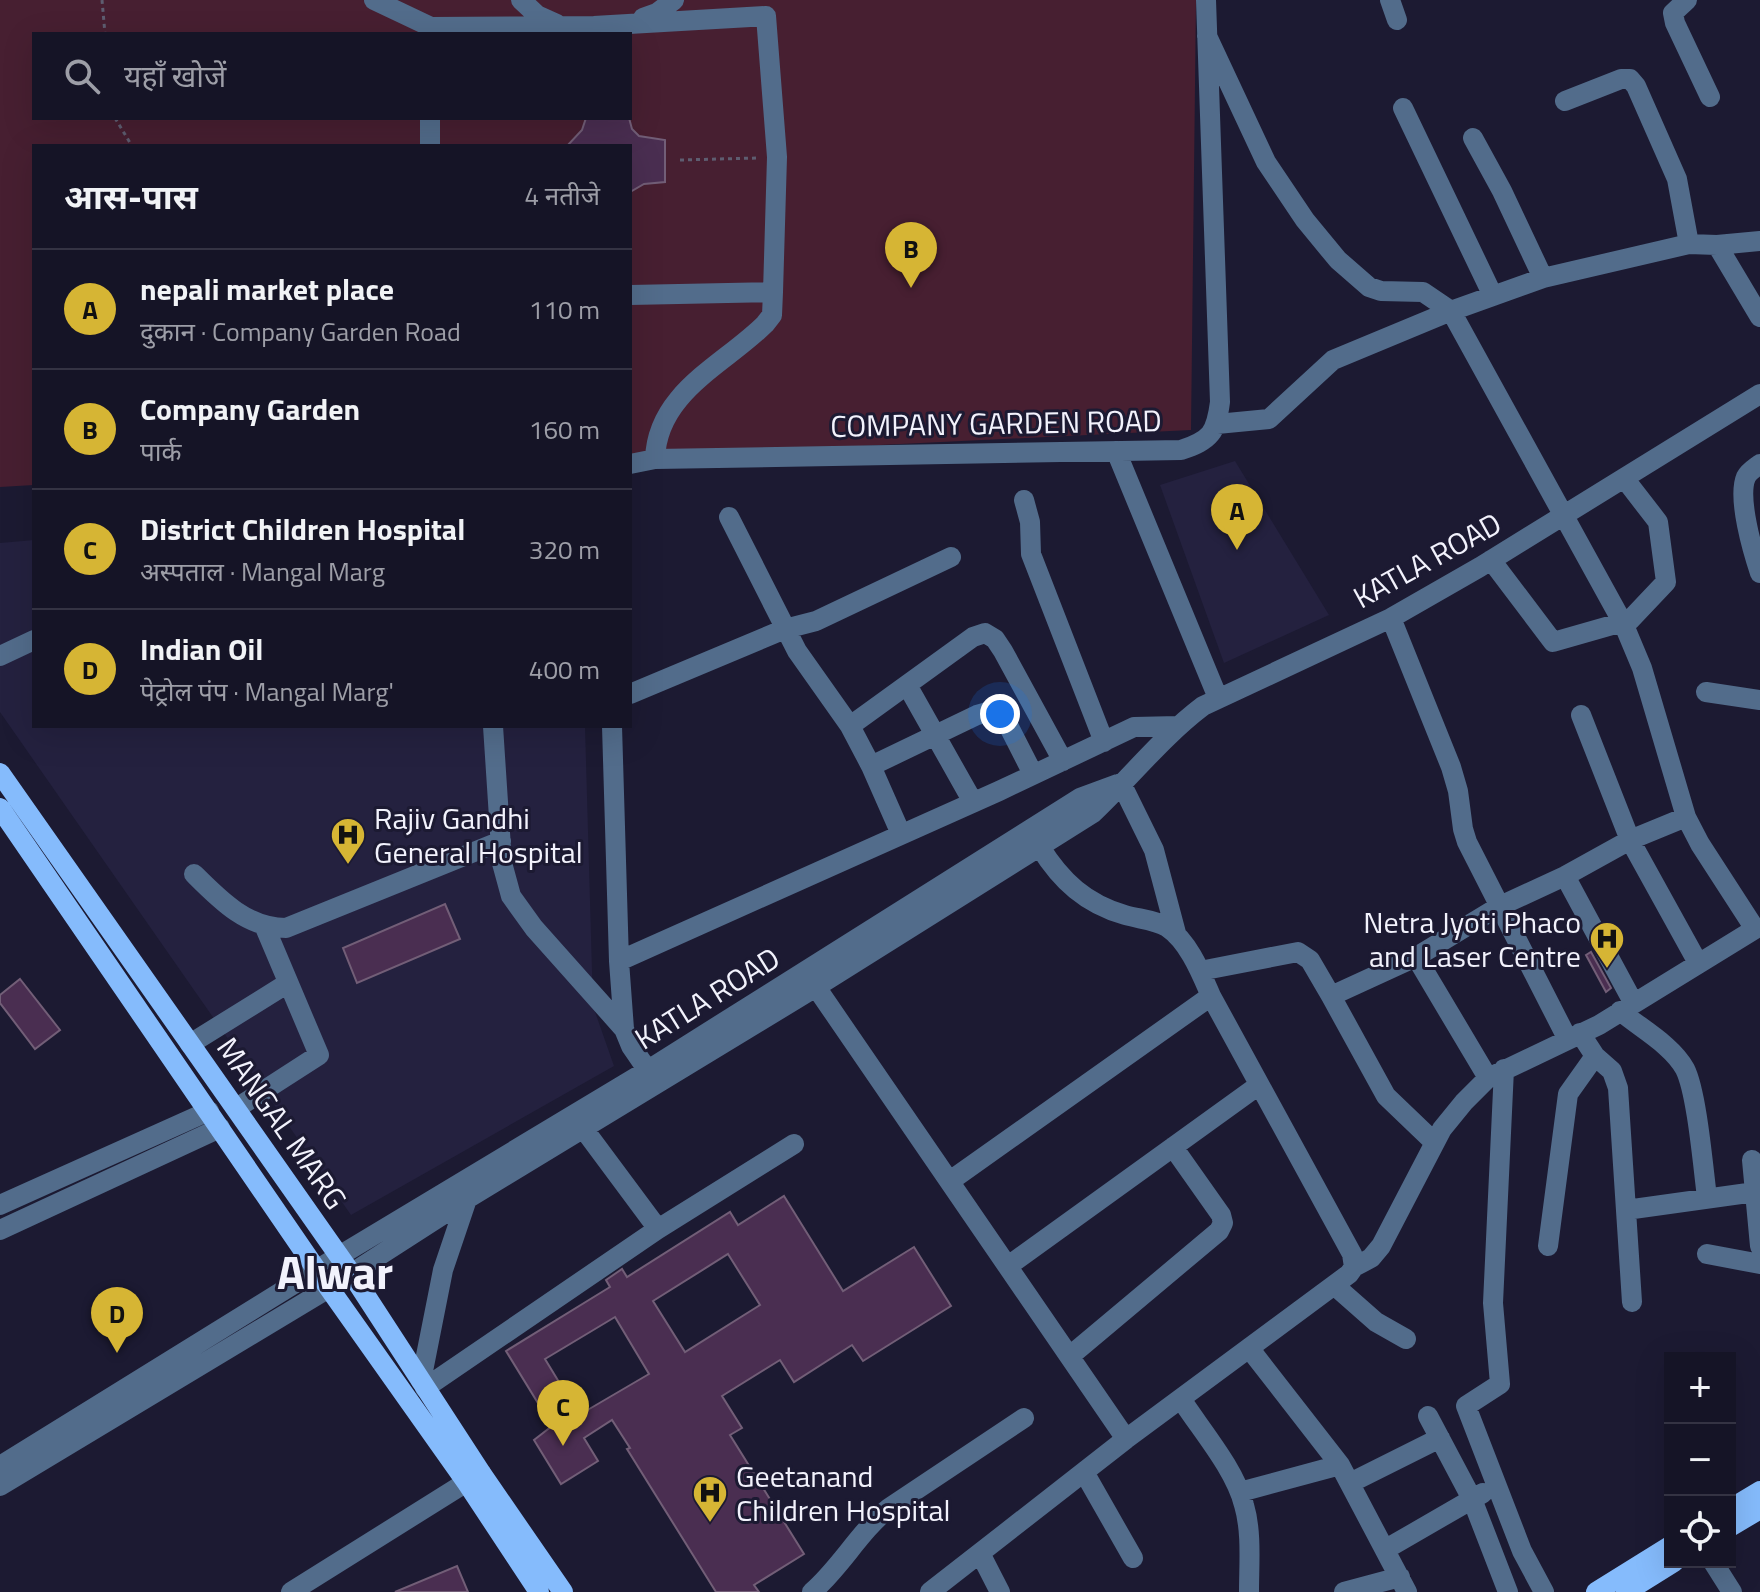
<!DOCTYPE html>
<html lang="hi">
<head>
<meta charset="utf-8">
<style>
  :root { --surface:#151426; --page:#1e1d2e; --text:#f1f3f6; --muted:#9d9ea7; --line:#343343; --accent:#d6b534 }
  body { margin:0; font-family:"Titillium Web","Noto Sans Devanagari",sans-serif; background:var(--page); color:var(--text) }
  .controls { position:absolute; right:24px; bottom:24px; display:grid; overflow:hidden; border-radius:0px; box-shadow:0 8px 32px #0002 }
  .controls button { width:72px; height:72px; display:grid; place-items:center; padding:0; border:0; border-bottom:2px solid var(--line); background:var(--surface); color:var(--text); font:40px sans-serif }
  .you { position:absolute; left:1000px; top:714px; width:28px; height:28px; margin:-20px; border:6px solid #fff; border-radius:50%; background:#1a73e8; box-shadow:0 0 0 12px #1a73e833 }
  .badge { display:grid; place-items:center; width:52px; height:52px; border-radius:50%; background:var(--accent); color:#111; font-size:26px; font-weight:700 }
  .pin { position:absolute; translate:-50% -66px; filter:drop-shadow(0 2px 4px #0008) }
  .pin::after { content:''; position:absolute; top:42px; width:28px; height:24px; background:inherit; clip-path:polygon(0 0,100% 0,50% 100%) }
  .list { margin:0; padding:0; list-style:none }
  h2 { display:flex; justify-content:space-between; align-items:center; height:104px; margin:0; padding:0 32px; font-size:34px }
  h2 small { font-size:26px; font-weight:400; color:var(--muted) }
  .list li { display:grid; grid-template-columns:52px 1fr auto; gap:24px; align-items:center; box-sizing:border-box; height:120px; padding:0 32px; border-top:2px solid var(--line) }
  .list b { display:block; font-size:30px; white-space:nowrap }
  .list p { margin:0; font-size:26px; white-space:nowrap; color:var(--muted) }
  .list em { font-size:26px; font-style:normal; color:var(--muted) }
  .icon { flex:none; width:44px; height:44px; fill:none; stroke:currentColor; stroke-width:2; stroke-linecap:round; stroke-linejoin:round }
  .map { position:relative; flex:none; width:1760px; height:1592px; overflow:hidden }
  .search { position:absolute; background:var(--surface); box-shadow:0 8px 32px #0002; left:32px; top:32px; width:600px; height:88px; display:flex; align-items:center; gap:20px; box-sizing:border-box; padding:0 28px; border-radius:0px; color:var(--muted); font-size:30px }
  .panel { position:absolute; background:var(--surface); box-shadow:0 8px 32px #0002; left:32px; top:144px; width:600px; height:584px; border-radius:0px }
  .map>svg:first-child { display:block }
  .built { fill:#24213f }
  .green { fill:#471f31; fill-rule:evenodd }
  .building { fill:#4a2e51; stroke:#725e77; stroke-width:2; fill-rule:evenodd }
  .lines { fill:none; stroke-linecap:round; stroke-linejoin:round }
  .path { stroke:#5e5d70; stroke-width:3; stroke-dasharray:4 4; stroke-linecap:butt }
  .minor { stroke:#526c8b; stroke-width:20 }
  .major { stroke:#85bbfc; stroke-width:20 }
  .labels { text-anchor:middle; dominant-baseline:central; stroke-width:6; stroke-linejoin:round; paint-order:stroke }
  .street-label { font-size:30px; fill:#f2f2fc; stroke:#1c1a32 }
  .poi-label { font-size:30px; fill:#f2f2fc; stroke:#1c1a32; text-anchor:start }
  .town-label { font-size:46px; font-weight:bold; fill:#f2f2fc; stroke:#1c1a32 }
</style>
</head>
<body>
<div class="map">
<svg width="1760" height="1592" viewBox="0 0 1760 1592">
  <rect width="100%" height="100%" fill="#1c1a32"/>
  <path class="built" d="M1235,461L1329,615L1224,663L1160,485Z
    M34,540V726H585L593,1006L614,1066L351,1215L0,712V543Z"/>
  <path class="green" d="M0,0H1196L1191,430L630,457V146H34V485L0,487ZM34,34H630V118H34Z"/>
  <path class="building" d="M586,118H629L632,129L639,136L665,140V182L644,184L630,192V146H567L582,130Z
    M445,904L460,939L357,983L343,948Z
    M1591,952L1611,988L1606,992L1586,955Z
    M20,979L60,1030L35,1049L0,1003V995Z
    M784,1196L843,1291L914,1247L951,1306L863,1361L852,1345L794,1382L780,1360L722,1396L742,1428L730,1435L804,1554L754,1585L759,1592H716L627,1449L630,1448L612,1420L584,1438L598,1461L561,1484L534,1440L552,1426L506,1351L610,1287L606,1280L622,1269L627,1277L730,1212L738,1225ZM728,1254L760,1305L685,1352L653,1301ZM615,1317L649,1374L579,1415L545,1359Z
    M457,1566L468,1592H395Z"/>
  <g class="lines">
    <path class="path" d="M102,0L105,34
      M115,118L132,146
      M680,160L757,158"/>
    <path class="minor" d="M374,0L431,27L594,26L766,16L777,157L773,292L630,295
      M521,0L537,15L557,24
      M1390,0L1397,20
      M1687,0L1673,13L1675,23L1710,97
      M643,18L657,13L674,0
      M1207,36L1266,162L1305,220L1338,260L1369,287L1381,291L1423,292L1451,311L1624,625L1642,668L1686,817L1700,844L1755,929L1599,1025L1488,1078L1464,1102L1442,1129L1381,1246L1371,1258L1354,1267
      M1565,101L1621,79H1630L1636,86L1677,179L1689,244
      M1403,108L1493,296
      M1473,138L1502,191L1543,278
      M430,146V118
      M1717,245L1760,317
      M1217,424L1269,419L1333,360L1451,311L1543,278L1689,244L1717,245L1760,241
      M1116,451L1218,698
      M655,459C657,392 724,365 765,324L772,315L773,292
      M630,464L655,459L1181,450C1211,440 1216,433 1220,402L1206,0
      M1760,464C1755,468 1749,471 1746,477C1737,498 1753,552 1760,573
      M1024,500L1030,522L1031,554L1104,742
      M729,517L797,651L850,726L871,766L901,834
      M1491,560L1553,642L1630,620L1666,582L1658,522L1624,478
      M1391,618L1451,767L1458,791L1463,829L1467,842L1567,1038
      M0,656L34,640
      M907,685L973,802
      M1706,692L1760,700
      M630,694L785,629L816,621L951,557
      M1581,715L1630,840L1698,963
      M493,726L502,863L511,896L534,928L624,1029
      M612,726L619,961L624,1029L631,1046L655,1081
      M850,726L973,637L985,633L995,639L1003,651L1063,761
      M871,766L977,715L995,710L1007,723L1033,774
      M1121,783L1154,850L1176,933
      M1040,847C1061,881 1086,904 1125,915C1139,919 1156,920 1167,927C1189,942 1201,973 1211,996L1352,1254L1354,1267L1349,1274L1126,1439
      M194,874C220,900 247,928 286,928L501,841
      M1565,876L1633,1002
      M1416,957L1488,1078
      M619,961L999,791L1134,727L1178,726
      M1200,971L1298,952L1310,960L1331,996L1416,957L1500,906L1565,876L1630,840L1686,817
      M816,987L1126,1439L930,1592
      M1331,996L1386,1096L1434,1142
      M1620,1011C1640,1028 1672,1045 1685,1069C1697,1093 1703,1167 1707,1197
      M1580,1033L1595,1056L1612,1071L1618,1088L1632,1302
      M190,1044L288,983
      M1504,1069L1493,1303L1500,1384L1466,1406L1522,1551L1544,1592
      M243,1104L319,1055L264,925
      M577,1120L658,1229
      M1752,1160L1760,1246
      M950,1181L1211,996
      M0,1205L209,1111
      M1626,1210L1755,1192
      M0,1230L220,1128
      M1548,1246L1568,1094L1595,1056
      M1707,1254L1760,1264
      M1008,1266L1259,1085
      M1334,1285L1376,1322L1406,1339
      M1249,1348L1340,1465L1407,1592
      M1070,1356L1219,1231L1223,1223L1221,1215L1173,1147
      M421,1381L443,1270L467,1199
      M425,1388L658,1229L794,1144
      M1181,1399C1201,1430 1235,1469 1244,1505C1252,1532 1249,1564 1249,1592
      M1428,1416L1472,1499L1508,1592
      M0,1466L339,1256L648,1070L1080,798L1118,784
      M1084,1472L1133,1558
      M1350,1483L1440,1438
      M0,1486L329,1288L467,1199L816,987L1093,813C1130,778 1162,737 1203,706L1391,618L1480,567L1760,394
      M1240,1492L1340,1465
      M1386,1549L1483,1493
      M980,1553L1000,1592
      M1713,1562L1732,1592
      M291,1592L481,1473
      M812,1592C841,1567 859,1532 889,1508L1024,1418
      M1344,1592L1400,1577"/>
    <path class="major" d="M0,773L351,1273L481,1473L563,1592
      M0,808L329,1288L467,1483L539,1592
      M1730,1509L1760,1491
      M1730,1527L1760,1509
      M1596,1592L1670,1546
      M1626,1592L1674,1562"/>
  </g>
  <defs>
    <symbol id="hospital-pin" viewBox="-11 -11 22 30"><path d="M0 17L-7.5 6A9.5 9.5 0 1 1 7.5 6Z" fill="#d6b534" stroke="#1c1a32"/><path d="M-5-5h3v3.5h4V-5h3V5h-3V1.5h-4V5h-3Z" fill="#111"/></symbol>
  </defs>
  <g fill-rule="evenodd">
    <use href="#hospital-pin" x="328" y="815" width="40" height="54"/>
    <use href="#hospital-pin" x="1587" y="919" width="40" height="54"/>
    <use href="#hospital-pin" x="690" y="1473" width="40" height="54"/>
  </g>
  <g class="labels">
    <g class="street-label">
      <text transform="translate(996 423) rotate(-1)">COMPANY GARDEN ROAD</text>
      <text transform="translate(1427 560) rotate(-29)">KATLA ROAD</text>
      <text transform="translate(707 998) rotate(-32)">KATLA ROAD</text>
      <text transform="translate(282 1123) rotate(55)">MANGAL MARG</text>
    </g>
    <g class="poi-label">
      <text x="374" y="818">Rajiv Gandhi<tspan x="374" dy="34">General Hospital</tspan></text>
      <text x="1581" y="922" text-anchor="end">Netra Jyoti Phaco<tspan x="1581" dy="34">and Laser Centre</tspan></text>
      <text x="736" y="1476">Geetanand<tspan x="736" dy="34">Children Hospital</tspan></text>
    </g>
    <g class="town-label">
      <text x="335" y="1272">Alwar</text>
    </g>
  </g>
</svg>
<div class="controls">
<button>+</button>
<button>−</button>
<button><svg class="icon" aria-label="locate" viewBox="0 0 24 24"><circle cx="12" cy="12" r="6"/><path d="M12 2v4M12 18v4M2 12h4M18 12h4"/></svg></button>
</div>
<div class="you"></div>
<div class="pin badge" style="left:1237px;top:550px">A</div>
<div class="pin badge" style="left:911px;top:288px">B</div>
<div class="pin badge" style="left:563px;top:1446px">C</div>
<div class="pin badge" style="left:117px;top:1353px">D</div>
<div class="search"><svg class="icon" aria-label="search" viewBox="0 0 24 24"><circle cx="10" cy="10" r="6"/><path d="M15 15l6 6"/></svg>यहाँ खोजें</div>
<section class="panel">
<h2>आस-पास<small>4 नतीजे</small></h2>
<ul class="list">
<li><span class="badge">A</span><div><b>nepali market place</b><p>दुकान · Company Garden Road</p></div><em>110 m</em></li>
<li><span class="badge">B</span><div><b>Company Garden</b><p>पार्क</p></div><em>160 m</em></li>
<li><span class="badge">C</span><div><b>District Children Hospital</b><p>अस्पताल · Mangal Marg</p></div><em>320 m</em></li>
<li><span class="badge">D</span><div><b>Indian Oil</b><p>पेट्रोल पंप · Mangal Marg'</p></div><em>400 m</em></li>
</ul>
</section>
</div>
</body>
</html>
